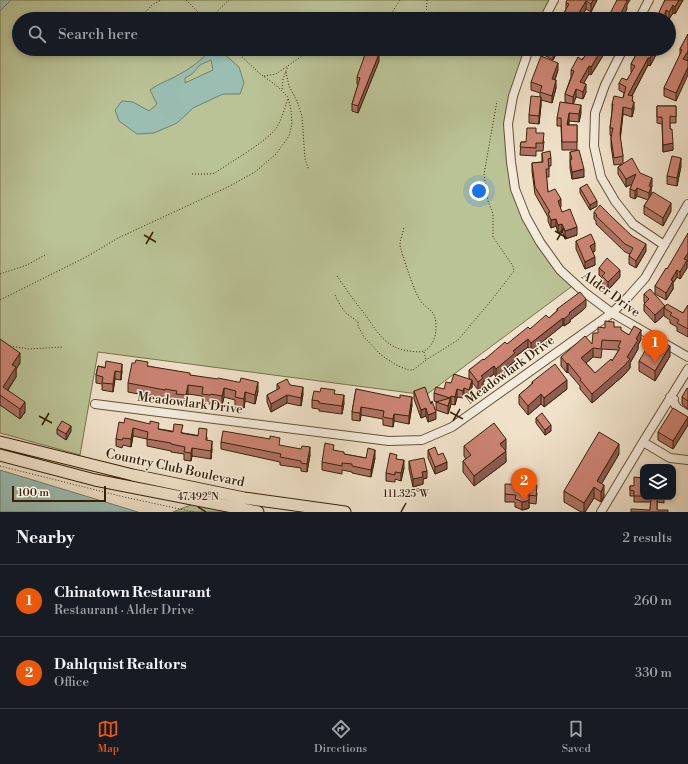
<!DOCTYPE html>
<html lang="en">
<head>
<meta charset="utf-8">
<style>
  :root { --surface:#171b24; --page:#242831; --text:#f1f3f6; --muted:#9ea1a6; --line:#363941; --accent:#ea580c }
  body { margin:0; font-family:"Libre Bodoni",serif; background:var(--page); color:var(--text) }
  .controls { position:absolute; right:12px; bottom:12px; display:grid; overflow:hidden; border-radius:8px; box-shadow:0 2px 6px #0003 }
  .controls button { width:36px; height:36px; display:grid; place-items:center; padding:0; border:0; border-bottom:1px solid var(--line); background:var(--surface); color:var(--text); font:20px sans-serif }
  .scale { position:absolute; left:12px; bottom:10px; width:94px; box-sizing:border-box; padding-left:4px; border:2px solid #382206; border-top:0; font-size:11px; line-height:14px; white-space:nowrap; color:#382206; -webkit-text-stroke:3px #f5ecdd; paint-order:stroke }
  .you { position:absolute; left:479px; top:191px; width:14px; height:14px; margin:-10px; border:3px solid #fff; border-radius:50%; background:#1a73e8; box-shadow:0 0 0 6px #1a73e833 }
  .badge { display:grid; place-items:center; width:26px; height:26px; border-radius:50%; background:var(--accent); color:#fff; font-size:13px; font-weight:700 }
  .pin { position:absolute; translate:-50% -33px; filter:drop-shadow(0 1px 2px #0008) }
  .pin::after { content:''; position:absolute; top:21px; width:14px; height:12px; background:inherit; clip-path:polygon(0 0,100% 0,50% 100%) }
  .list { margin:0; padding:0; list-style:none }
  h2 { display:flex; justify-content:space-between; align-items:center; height:52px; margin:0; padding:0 16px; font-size:17px }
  h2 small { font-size:13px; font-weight:400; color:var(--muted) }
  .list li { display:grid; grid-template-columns:26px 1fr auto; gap:12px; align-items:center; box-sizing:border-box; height:72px; padding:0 16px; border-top:1px solid var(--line) }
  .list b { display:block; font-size:15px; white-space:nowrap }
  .list p { margin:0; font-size:13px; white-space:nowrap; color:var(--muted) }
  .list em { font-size:13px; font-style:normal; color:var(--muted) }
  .icon { flex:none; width:22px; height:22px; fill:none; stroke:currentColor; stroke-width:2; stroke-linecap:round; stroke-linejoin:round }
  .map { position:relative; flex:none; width:688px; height:512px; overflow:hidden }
  .search { position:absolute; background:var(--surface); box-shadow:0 2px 6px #0003; left:12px; right:12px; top:12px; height:44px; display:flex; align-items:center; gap:10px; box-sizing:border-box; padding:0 14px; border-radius:22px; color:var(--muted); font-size:15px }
  .sheet { height:196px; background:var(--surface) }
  nav { display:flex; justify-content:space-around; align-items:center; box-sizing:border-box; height:56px; border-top:1px solid var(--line); background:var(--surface); font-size:11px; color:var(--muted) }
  nav a { display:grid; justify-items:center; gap:2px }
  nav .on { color:var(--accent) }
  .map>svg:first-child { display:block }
  .green { fill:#bac396; stroke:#79724e }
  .water { fill:#9bbeb3; stroke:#73806e; fill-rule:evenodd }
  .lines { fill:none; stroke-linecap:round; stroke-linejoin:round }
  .minor-casing { stroke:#665237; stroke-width:10 }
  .highway-casing { stroke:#382206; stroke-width:13 }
  .path { stroke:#382206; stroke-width:1; stroke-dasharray:1 2; stroke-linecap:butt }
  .minor { stroke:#f5ecdd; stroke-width:8 }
  .highway { stroke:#f0e2ca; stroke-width:11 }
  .wall { fill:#af7265; stroke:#382206; fill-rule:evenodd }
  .shaded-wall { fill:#8f5c52; stroke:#382206 }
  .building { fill:#cc8475; stroke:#382206; fill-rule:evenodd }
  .ticks { fill:none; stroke:#382206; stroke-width:1.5 }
  .labels { text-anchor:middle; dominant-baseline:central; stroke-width:3; stroke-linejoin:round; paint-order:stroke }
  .street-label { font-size:13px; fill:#382206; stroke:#f5ecdd }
  .ticks-label { font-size:10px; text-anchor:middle; fill:#382206; stroke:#f5ecdd; stroke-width:3; stroke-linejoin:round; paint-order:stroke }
</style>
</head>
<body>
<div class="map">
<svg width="688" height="512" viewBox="0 0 688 512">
  <rect width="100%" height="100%" fill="#f0e2ca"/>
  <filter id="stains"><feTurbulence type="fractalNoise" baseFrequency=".005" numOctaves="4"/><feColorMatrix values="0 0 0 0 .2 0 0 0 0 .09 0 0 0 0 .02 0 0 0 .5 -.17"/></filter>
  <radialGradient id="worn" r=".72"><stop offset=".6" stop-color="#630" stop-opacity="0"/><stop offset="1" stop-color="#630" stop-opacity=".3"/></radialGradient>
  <path class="green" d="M11,0H554L544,19H19V49H529L508,124L515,189L526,217L575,284L426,395L98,352L80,455L0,433V11Z
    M193,504L239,512H173Z"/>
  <path class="water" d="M0,0H11L0,11Z
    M209,52L224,54L239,67L244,83L240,94H223L193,108L177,123L154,133L137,134L119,121L115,110L122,101L133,102L149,111L157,104L150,90C161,82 168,81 178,75C190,69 200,61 209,52ZM211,60L213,70L185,83V78L192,74L200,65Z
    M0,470L138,512H0Z"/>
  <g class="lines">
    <defs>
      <path id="minor" d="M544,19L554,0
        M639,19L649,0
        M529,49L513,96L508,124L511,162L515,189L526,217L540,242L560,270L584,292L612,313L688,357
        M623,49L605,85L595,113L594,146L601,177L615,201L633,224L664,245
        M688,369L643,442L670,458L688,460
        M670,397L674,399L673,401L677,408L688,415
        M95,404L389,441L422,440L452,427L612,313L629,296L645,278L688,204
        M601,512L643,442"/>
      <path id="highway" d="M0,442L133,475L244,498L345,512
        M0,455L95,480L258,512"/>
    </defs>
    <use href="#minor" class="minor-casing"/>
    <use href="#highway" class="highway-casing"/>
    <path class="path" d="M186,0L205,19
      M139,19L152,5L161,0
      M209,19L229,0
      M388,19L400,0
      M426,19L427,0
      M286,72L289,86L297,101L302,116L305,159L309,170
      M264,76L276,74L305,54L316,49
      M282,89L283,79L288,66
      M192,174H210L215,173C230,162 267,142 277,127C282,118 285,108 288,98
      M0,274L27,265L47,254
      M337,276C346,289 354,301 364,313C375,328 383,345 403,350C410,351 418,353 424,351C435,346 438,329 435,318C433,309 424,307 420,300C415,294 401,252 400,245C400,240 403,233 404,227
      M335,295L340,305L346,313L358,322V326L364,337L381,355L396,365L408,370H413L426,360L458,340L490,302L514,271L513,266L493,237V214L488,201L484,174L497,101
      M0,300L88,256L118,238L228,187L255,172L276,154L289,136L292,124L291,110L288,97L277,86L259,73L234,49
      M10,346L29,349L63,347
      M424,352L426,360
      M0,466L124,497L194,512"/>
    <use href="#minor" class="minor"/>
    <use href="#highway" class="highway"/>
  </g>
  <path class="wall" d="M597,0L591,12L586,9L581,18L563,19V15L566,9V3Z
    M665,0H683L675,14L673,13L669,19L666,18V19H657Z
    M688,34L687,61L676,101L664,96V88L680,55V49Z
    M544,49H559L553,60L544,55Z
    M589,49H607L591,75L589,74L583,83L586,92L583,99L576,97L573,104L581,113L579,122L569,121V125H577V150H562L561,126H557V118L570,104L565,102V94L571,77V70L585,56Z
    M639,49H663L662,51L659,49L650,66L648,65L632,96L634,109L632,117L623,114L620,138L623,156V163L640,173L652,186L651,189V195L671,211L663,226L644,214V206L648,200L637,196L635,199L630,197V189L632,184L626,187L618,174V167L622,164L614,165L611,146V136L610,135V128L612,111V104L623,98L624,93L619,90V83L627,80L632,72H631V64Z
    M379,61L358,113L352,111V104L358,85L357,84V77Z
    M558,70L555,80L556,88L552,103L541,100V105L539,124L529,123V115L540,97V93L531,90V82Z
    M657,106H676V123H670V129L673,150L663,152L662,124L657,123Z
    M536,133L544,141L543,151H536V156L520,155L521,142H526Z
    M570,152L584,177L572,179L570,168Z
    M542,153L551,158V166H549V177H546L548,192L561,207L560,208L562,212L577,235L565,239L562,231L558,233L556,226L551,228L548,221V217L535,194L532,171V163L542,162Z
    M681,166L677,186L667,184V176Z
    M580,188L597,206L590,210L580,193Z
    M594,212L613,218L646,251L636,268L629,264V256L630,254L625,252L596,224V221L594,219Z
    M576,241L595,251L593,252L595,265L585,269L576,249Z
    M687,263V268L680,279L677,277L673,283V289L666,300L655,294V286L667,269Z
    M599,268L620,277L608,290L602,284V278L599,275Z
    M644,294L665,306L683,313L688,305V337L677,331V327L670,323V320L664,316V315L655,323L644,311V304L645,303L644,302Z
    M586,307L583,310L570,320V322L564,326L563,325L531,351L528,347L515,357V361L496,377L494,374L483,382V386L478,390L472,382V387L469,397L464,396L463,398L457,397L455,405L451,404L448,414L436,410V402H437L434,401V393L444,389L451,383L470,379L469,378V370L530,329L549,318L557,311V309Z
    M614,327L629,335L641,339L638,345V349L630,363V368L624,375L592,403L580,389V386L568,372L567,373L561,366V357L592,344L598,333L605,328ZM602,349L618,350V352L612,361L595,373L586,363L593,357L601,358Z
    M0,339L20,363L16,369V377L8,390L25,412L20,419L0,405Z
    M670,356L655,381L639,371V361Z
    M98,366L122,371L121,380L115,379L113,392L102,390V384L96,383V375Z
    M148,366L190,375L258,391L255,404L245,401L244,408L235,406V400L224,397L222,405L211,402L210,404L202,403V396L188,394L186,404L176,403V400L165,397V399L128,392V383Z
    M532,382L567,389L544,407L541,404L528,415L519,404V395L532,384Z
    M277,384L290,385L303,394L301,406L287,403L271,412L267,402V395L277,390Z
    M356,389L412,405L409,424L394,421L393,427L383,425V419L361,415L360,421L352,420V412Z
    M688,389V409L682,404V397Z
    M414,391L436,419L428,422L426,416L421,418L414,399Z
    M335,394L344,403L342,414L319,411V409L312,408V400Z
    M536,418L551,431L545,435L536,423Z
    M124,423L207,437V440L212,449L211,459L192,456L191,461L184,460V454L171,452V451L147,446V439L133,436L131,447L123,445L122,448L116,446V439Z
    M688,425L673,449L658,440V432Z
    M57,429L71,431L66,440L57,434Z
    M221,442L310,455L307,472L301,471V468L280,465V462L221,449Z
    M464,446L506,450H505L506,462L474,486L463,472V461L466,459L464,456Z
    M334,450L344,454L366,458H375L371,477L352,473V472L342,470V474L322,470V462Z
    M428,450L438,455L447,469L435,474L428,458Z
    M619,454L601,484L604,496L601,502L594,498L585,512H581L564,502V491Z
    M397,459L404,468L401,481L395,479V482L386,481V473Z
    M409,461L427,478L423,479V484L413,487L409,469Z
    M643,478V497H664V503L657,502V510H650L651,502H634V496H630V486H634Z
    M537,493L536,504L529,503V508L527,509L522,510L518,508L515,507V502H505V494Z"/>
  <path class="shaded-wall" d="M593,0H597L591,12V4Z
    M626,0H630L627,5V9L622,19H618Z
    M679,0H683L675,14V7Z
    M586,1V9L580,19L577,16Z
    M673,5V13L669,19V12Z
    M666,10V19H664Z
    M555,49H559L553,60V52Z
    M602,49H607L591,75V67Z
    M655,49H659L650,66V58Z
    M688,51V59L683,67V59Z
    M379,54V61L358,113V106Z
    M648,58V65L628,103V95Z
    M558,63V70L552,87V79Z
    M589,66V74L580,90V82Z
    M688,67V75L676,101V93Z
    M556,80V88L552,103V96Z
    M586,84V92L583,99V92Z
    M576,89V97L573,105V97Z
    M541,97V105L539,124V116Z
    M634,102V109L632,117V109Z
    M581,105V113L579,122V114Z
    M623,107V114L620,142V134Z
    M569,113V121L567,133V125Z
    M673,143V150L663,152V145Z
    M681,158V166L677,186V178Z
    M584,169V177L572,179V172Z
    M636,174V182L626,187V179Z
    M652,178V186L651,189V195L649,201V186Z
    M637,188V196L635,199V191Z
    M561,199V207L558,209V201Z
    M597,201V206L590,210V205Z
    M671,203V211L663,226V218Z
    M556,219V226L551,228V220Z
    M562,224V231L558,233V225Z
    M577,227V235L565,239V231Z
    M595,243V251L590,253V246Z
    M646,244V251L636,268V261Z
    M688,253V260L687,263V268L680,279V272L684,259Z
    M595,257V265L585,269V262Z
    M620,270V277L608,290V282Z
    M677,270V277L673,283V289L666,300V293L671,280Z
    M586,299V307L583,310L570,320V322L564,326V319L569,313Z
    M665,306L664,308V315L655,323V315Z
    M563,318V325L531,351V343Z
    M641,330V339L638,345V349L630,363V368L624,375L592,403V394L627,357L636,339Z
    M528,339V347L515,357V361L496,377V369L513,351Z
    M670,346V356L655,381V371Z
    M593,348V357L581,367V358Z
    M20,353V363L16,369V377L3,397V387L12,365Z
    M568,363V372L567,373V364Z
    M122,364V371L121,380V372Z
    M494,366V374L483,382V386L478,390V382L481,376Z
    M115,371V379L113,392V384Z
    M472,380V387L469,397V390Z
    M567,380V389L544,407V398Z
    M258,382V391L255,404V395Z
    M188,385V394L186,404V395Z
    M303,387V394L301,406V398Z
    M224,388V397L222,405V396Z
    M464,388V396L463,398V391Z
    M457,389V397L455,405V397Z
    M245,392V401L244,408V399Z
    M541,394V404L528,415V406Z
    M287,395V403L271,412V404Z
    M344,395V403L342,414V406Z
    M451,396V404L448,414V406Z
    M412,397V405L409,424V416Z
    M25,402V412L20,419V409Z
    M361,407V415L360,421V413Z
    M426,408V416L421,418V410Z
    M436,412V419L428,422V415Z
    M394,414V421L393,427V419Z
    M688,417V425L673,449V441Z
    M551,425V431L545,435V430Z
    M71,426V431L66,440V434Z
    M133,428V436L131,447V439Z
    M506,439V450L500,454V444Z
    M212,441V449L211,459V451Z
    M619,444V454L598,490L597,481Z
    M310,447V455L307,472V464Z
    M192,448V456L191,461V453Z
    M375,450V458L371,477V470Z
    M506,451V462L474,486V476Z
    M404,460V468L401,481V473Z
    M447,462V469L435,474V467Z
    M427,471V478L423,479V484L413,487V479L422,472Z
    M604,485V496L601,502V492Z
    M594,487V498L585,512H584V503Z
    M529,495V508L522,510V502Z"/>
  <path class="building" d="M567,0H593L591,4L586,1L577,16L582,18V19H563L565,16L563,15L569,4L566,3Z
    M617,0H626L627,1L618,19H607Z
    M665,0H679L675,7L673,5L669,12L666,10L664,19H657L660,10Z
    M688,34V51L683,59L688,61V67L676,93L664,88L682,50L680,49Z
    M367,49L379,54L358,106L352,104L360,78L357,77Z
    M547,49H555L553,52Z
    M589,49H602L591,67L589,66L580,82L586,84L583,92L576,89L573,97L565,94L574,71L571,70L578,57L582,60L585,56Z
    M639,49H655L650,58H648L628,95L633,96L632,101L634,102L632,109L623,107L620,134L623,156L614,158L611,138L613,128H610L613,104H612L614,96L623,98L626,87L619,83L622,78L627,80L635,66L631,64Z
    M541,56L558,63L552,79L556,80L552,96L540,92L542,86L531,82Z
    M531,96L541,97L539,116L529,115Z
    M560,102L581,105L579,114L569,113L567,125H577V142H562L561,118H557Z
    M657,106H676V117L670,116V129H672L673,143L663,145L662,117H657Z
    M527,128H536V133H544L543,143H536V148L520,147L521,142H526Z
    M579,150L584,169L572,172L570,160L572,159L570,152Z
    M550,151L551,158L548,159L549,169H546L548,192L555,189L561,199L558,201L562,212L570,209L577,227L565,231L562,224L558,225L556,219L551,220L548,213L550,212L535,187L532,163L543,162L542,153Z
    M672,156L681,158L677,178L667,176Z
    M632,158L640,173L652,178L649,186L651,187L649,193L637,188L635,191L630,189L636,174L626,179L618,167Z
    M587,184L597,201L590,205L580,188Z
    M653,192L671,203L663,218L644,206Z
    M600,205L613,218L632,236L646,244L636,261L629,256L633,248L625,244L596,216L597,215L594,212Z
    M688,233V253L684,259L687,260L680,272L677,270L671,280L673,281L666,293L655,286L666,268L667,269Z
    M591,234L595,243L590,246L595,257L585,262L576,241Z
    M607,258L620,270L608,282L602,276L605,273L599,268Z
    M650,289L665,306L655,315L644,304L649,299L644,294Z
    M580,292L586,299L583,302L569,313L570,314L564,319L563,318L531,343L528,339L513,351L515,353L496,369L494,366L481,376L483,378L478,382L469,370L483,359L484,360L505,342L507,344L528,327L530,329L546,315L549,318L558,310L557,309Z
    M667,304L683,313L688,305V329L677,323L679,320L670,315L672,313L664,308Z
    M605,321L614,322V327H621V330L629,335L634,326L641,330L636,339L638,340L627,357L630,359L624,366L592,394L580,380L581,379L568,363L567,364L561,357L585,336L592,344L593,333H598V327L605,328ZM602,340L621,341L618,347L620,348L612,361L611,359L595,373L581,358L593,348L601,349Z
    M654,336L670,346L655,371L639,361Z
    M0,339L20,353L12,365L16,367L3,387L25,402L20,409L0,395Z
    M136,360L148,362L147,366L190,373V375L218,379V378L238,382H240L241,378L258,382L255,395L245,392L244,399L235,397L236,391L224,388L222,396L211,394L210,395L202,394L203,387L188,385L186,395L176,394L177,391L165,389V390L128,383L132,363H135Z
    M106,361L122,364L121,372L115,371L113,384L102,383L103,377L96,375L98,366L105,368Z
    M555,364L567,380L544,398L541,394L528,406L519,395L533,383L532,382Z
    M454,374L472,380L469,390L464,388L463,391L457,389L455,397L451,396L448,406L436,402L450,398L434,393L436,387L444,389L446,382L451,383Z
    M287,379L290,385L303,387L301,398L287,395L271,404L267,395L280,388L277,384Z
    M425,387L431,404L432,401L436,412L428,415L426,408L421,410L414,391Z
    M321,388L335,390L334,394L344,395L342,406L319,403V401L312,400L314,391L320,392Z
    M687,388L688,389V401L682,397Z
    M356,389L400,398V395L412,397L409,416L394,414L393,419L383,417L384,411L361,407L360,413L352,412Z
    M673,408L688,417L673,441L658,432Z
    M542,413L551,425L545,430L536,418Z
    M125,418L150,424V421L159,423L158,429L173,432L174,424L183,425L181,433L198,436L199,428L207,429L206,440L212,441L211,451L192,448L191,453L184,452L185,447L171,444V443L147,439L148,432L133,428L131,439L123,438L122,440L116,439L119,422L124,423Z
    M62,421L71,426L66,434L57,429Z
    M494,423L506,439L500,444L506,451L474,476L463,461L471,455L464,446Z
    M223,431L270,439V436L280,438L279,445L301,449L302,446L310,447L307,464L301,463V461L280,457L281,454L221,442Z
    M599,432L619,444L597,481L604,485L601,492L594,487L584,503L564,491Z
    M325,443L334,445L333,450L344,452V454L366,458L368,448L375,450L371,470L352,466V464L342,463V466L322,462Z
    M435,447L438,455L443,453L447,462L435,467L428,450Z
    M390,453L397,455L396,459L404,460L401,473L395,472V475L386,473Z
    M424,458L427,471L422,472L423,477L413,479L409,461Z
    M634,477L643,478V496H634V491L630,490V486H634Z
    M505,484L537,485L536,496L529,495V500L527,501L522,502L518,500L515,499L516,495L505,494Z
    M651,497H657V510H668V512H631V509L650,510Z"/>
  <path class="ticks" d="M555,231L567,238M144,235L156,242M557,240L564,228M146,244L153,232M450,412L463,419M39,416L52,423M453,421L460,409M42,425L49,413M198,507L206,512M401,512L406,503"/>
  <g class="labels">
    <g class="street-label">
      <text transform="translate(611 294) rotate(36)">Alder Drive</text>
      <text transform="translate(510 370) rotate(-36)">Meadowlark Drive</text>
      <text transform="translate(190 403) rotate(7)">Meadowlark Drive</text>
      <text transform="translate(175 468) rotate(12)">Country Club Boulevard</text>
    </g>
  </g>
  <g class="ticks-label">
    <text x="406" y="497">111.325°W</text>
    <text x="198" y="500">47.492°N</text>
  </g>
  <rect width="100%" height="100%" filter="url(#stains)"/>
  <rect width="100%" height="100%" fill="url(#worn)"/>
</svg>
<div class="controls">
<button><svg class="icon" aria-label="layers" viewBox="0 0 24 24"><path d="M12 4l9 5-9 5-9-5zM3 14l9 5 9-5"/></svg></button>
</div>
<div class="scale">100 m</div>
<div class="you"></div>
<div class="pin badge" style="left:655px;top:363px">1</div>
<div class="pin badge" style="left:524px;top:501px">2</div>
<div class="search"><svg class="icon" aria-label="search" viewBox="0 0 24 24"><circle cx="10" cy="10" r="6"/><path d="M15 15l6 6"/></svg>Search here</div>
</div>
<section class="sheet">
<h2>Nearby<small>2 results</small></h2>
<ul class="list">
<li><span class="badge">1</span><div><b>Chinatown Restaurant</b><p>Restaurant · Alder Drive</p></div><em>260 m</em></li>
<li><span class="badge">2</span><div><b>Dahlquist Realtors</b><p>Office</p></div><em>330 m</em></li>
</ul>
</section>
<nav>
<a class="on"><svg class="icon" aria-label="map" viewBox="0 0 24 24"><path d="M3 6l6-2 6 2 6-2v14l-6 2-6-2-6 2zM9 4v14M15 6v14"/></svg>Map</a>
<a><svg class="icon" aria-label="directions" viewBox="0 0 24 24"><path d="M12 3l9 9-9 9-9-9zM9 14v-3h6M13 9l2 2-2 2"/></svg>Directions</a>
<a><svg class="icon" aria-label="saved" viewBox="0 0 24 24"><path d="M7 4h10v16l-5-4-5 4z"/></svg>Saved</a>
</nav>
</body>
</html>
